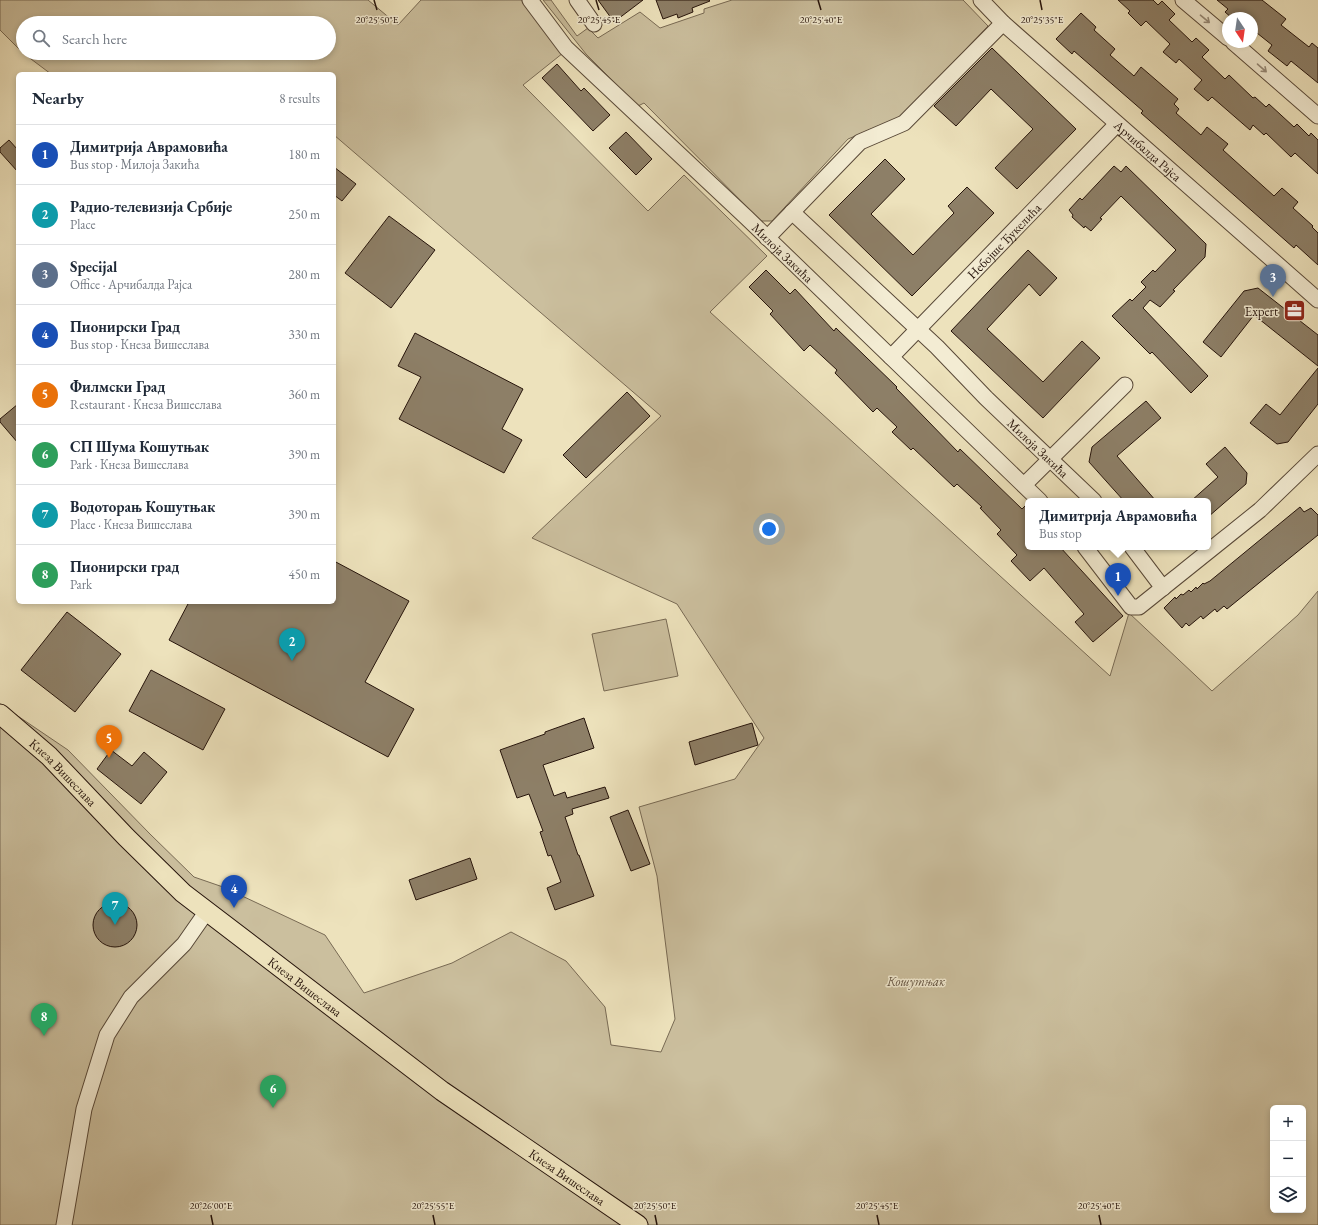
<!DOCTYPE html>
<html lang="en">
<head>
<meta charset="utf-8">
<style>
  :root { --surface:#fff; --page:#f2f2f3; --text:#1f2937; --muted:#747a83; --line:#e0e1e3; --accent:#8f2418 }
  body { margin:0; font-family:"EB Garamond",serif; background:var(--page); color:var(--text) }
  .controls { position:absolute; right:12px; bottom:12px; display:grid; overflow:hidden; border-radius:6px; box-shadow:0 2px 6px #0003 }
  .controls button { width:36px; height:36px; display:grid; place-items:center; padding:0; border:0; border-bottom:1px solid var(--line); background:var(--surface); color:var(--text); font:20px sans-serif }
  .compass { position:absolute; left:1222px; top:12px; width:36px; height:36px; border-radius:50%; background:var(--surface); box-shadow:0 2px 6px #0003; rotate:167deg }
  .you { position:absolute; left:769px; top:529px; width:14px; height:14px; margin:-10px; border:3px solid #fff; border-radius:50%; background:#1a73e8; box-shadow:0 0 0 6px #1a73e833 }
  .badge { display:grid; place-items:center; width:26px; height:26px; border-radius:50%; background:var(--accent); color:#fff; font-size:13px; font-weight:700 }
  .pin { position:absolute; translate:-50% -33px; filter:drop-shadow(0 1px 2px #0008) }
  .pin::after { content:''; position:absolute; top:21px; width:14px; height:12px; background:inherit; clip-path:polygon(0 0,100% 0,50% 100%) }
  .popup { position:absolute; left:1025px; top:498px; width:186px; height:52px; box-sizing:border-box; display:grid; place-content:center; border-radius:6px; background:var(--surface); filter:drop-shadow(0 1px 3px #0005); font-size:13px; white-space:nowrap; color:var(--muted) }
  .popup b { font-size:15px; color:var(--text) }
  .popup::after { content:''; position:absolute; left:50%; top:100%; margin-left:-8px; border:8px solid transparent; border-top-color:var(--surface) }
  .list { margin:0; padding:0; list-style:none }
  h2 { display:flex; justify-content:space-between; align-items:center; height:52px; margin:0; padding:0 16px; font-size:17px }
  h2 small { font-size:13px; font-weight:400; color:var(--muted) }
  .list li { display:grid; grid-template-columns:26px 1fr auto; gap:12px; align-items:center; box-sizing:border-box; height:60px; padding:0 16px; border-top:1px solid var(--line) }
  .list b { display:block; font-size:15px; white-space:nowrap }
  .list p { margin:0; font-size:13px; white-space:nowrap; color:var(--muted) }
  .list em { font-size:13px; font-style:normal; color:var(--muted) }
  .icon { flex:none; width:22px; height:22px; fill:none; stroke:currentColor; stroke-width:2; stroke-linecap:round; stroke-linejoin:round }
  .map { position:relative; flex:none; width:1318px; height:1225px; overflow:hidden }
  .search { position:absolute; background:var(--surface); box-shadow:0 2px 6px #0003; left:16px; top:16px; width:320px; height:44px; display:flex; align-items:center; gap:10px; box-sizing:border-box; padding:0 14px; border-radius:22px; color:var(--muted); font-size:15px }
  .panel { position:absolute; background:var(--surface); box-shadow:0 2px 6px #0003; left:16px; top:72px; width:320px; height:532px; border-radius:6px }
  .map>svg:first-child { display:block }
  .green { fill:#cbbf9e; stroke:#786a54; fill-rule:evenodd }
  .building { fill:#8d7f67; stroke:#26140b }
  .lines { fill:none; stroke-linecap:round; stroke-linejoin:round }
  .minor-casing { stroke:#584837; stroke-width:17 }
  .major-casing { stroke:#26140b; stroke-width:21 }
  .minor { stroke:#f3ecd3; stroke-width:15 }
  .major { stroke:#ede2bc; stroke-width:19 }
  .oneway { stroke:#978b79 }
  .ticks { fill:none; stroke:#26140b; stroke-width:1.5 }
  .labels { text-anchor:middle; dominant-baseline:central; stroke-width:3; stroke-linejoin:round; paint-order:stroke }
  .street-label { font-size:13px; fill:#26140b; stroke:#f3ecd3 }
  .poi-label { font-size:13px; fill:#26140b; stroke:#f3ecd3; text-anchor:end }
  .park-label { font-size:13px; font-style:italic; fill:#60503e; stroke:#f3ecd3 }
  .ticks-label { font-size:10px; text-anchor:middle; fill:#26140b; stroke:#f3ecd3; stroke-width:3; stroke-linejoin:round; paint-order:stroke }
</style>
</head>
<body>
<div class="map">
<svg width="1318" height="1225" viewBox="0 0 1318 1225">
  <rect width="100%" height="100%" fill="#ede2bc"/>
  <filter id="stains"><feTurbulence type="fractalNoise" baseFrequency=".005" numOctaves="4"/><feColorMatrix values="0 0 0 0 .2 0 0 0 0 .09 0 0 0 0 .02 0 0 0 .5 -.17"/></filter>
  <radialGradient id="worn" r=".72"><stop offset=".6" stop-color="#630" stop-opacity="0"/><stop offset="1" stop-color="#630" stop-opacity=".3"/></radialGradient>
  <path class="green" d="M0,0H368L398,25L421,0H521L563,53L523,85L648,211L684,175L767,256L710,312L1110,676L1129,613L1212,691L1298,615L1318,591V1225H0V704L68,750L150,834L194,877L223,887L325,935L364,993L452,963L511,932L566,961L605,1007L611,1045L661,1052L675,1019L657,876L639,807L735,779L764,738L677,604L532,538L661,416L334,135V74H51L23,53H329V23H23V53L0,30ZM1273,1108H1303V1210H1273Z
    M543,0H551L577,36L588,28L598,38L640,12L660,28L704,13V9L732,0H963L988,26L901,117L848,139L772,221H761L644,103L638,106L586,54Z
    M666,619L678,676L604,691L592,634Z"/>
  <path class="building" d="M598,0H643L614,22Z
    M656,0H709L710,1L692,8L693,12L678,18L677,14L663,19Z
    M1118,0H1153L1158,5L1162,1L1175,14L1169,20L1192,42L1196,38L1209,50L1202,57L1225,79L1229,75L1253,98L1255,97L1266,107L1269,104L1294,127L1297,124L1309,136L1311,133L1318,140V174L1295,153L1291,157L1266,133L1264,135L1253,125L1250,130L1212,97L1208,101L1194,89L1202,80L1179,59L1176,63L1163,52L1170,44L1146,21L1141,26L1128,13L1130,11Z
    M1217,0H1262L1286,19L1281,25L1309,47L1312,43L1318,48V83L1291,61L1287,66L1268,51L1272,45L1252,29V18H1232L1225,12L1228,9Z
    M1081,13L1096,27L1094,30L1115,49L1110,55L1134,76L1141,67L1178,99L1174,104L1179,109L1176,113L1201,135L1207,127L1228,144L1223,150L1274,196L1282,188L1298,202L1293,208L1313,226L1312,227L1318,233V265L1296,245L1294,248L1141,113L1143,111L1074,51L1072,54L1056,39Z
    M992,48L1076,129L1017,189L995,168L1033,129L991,89L956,126L934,106Z
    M557,64L581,91L584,88L610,115L593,131L542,78Z
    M626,132L652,159L636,175L609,148Z
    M9,140L18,150V172L0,152V148Z
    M885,159L905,179L871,214L913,255L954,213L948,206L967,187L994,213L912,296L829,215Z
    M1114,166L1121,172L1126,166L1206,244L1205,257L1173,290L1175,291L1160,307L1150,300L1143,308L1208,376L1191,393L1152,352L1150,354L1112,316L1130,299L1132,301L1146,287L1141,282L1153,270L1155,272L1176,250L1121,196L1100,218L1102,219L1091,231L1085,226L1084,228L1072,217L1073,215L1069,210L1080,198L1082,200Z
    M334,167L356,184L342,201L334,195Z
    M389,216L435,250L391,308L345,273Z
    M1028,250L1057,278L1040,296L1029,284L987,329L1043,382L1082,341L1100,358L1043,418L951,331Z
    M766,270L790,294L795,289L834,331L836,328L897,387L896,388L958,452L960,449L1022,509L1028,503V547H1060L1123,616L1093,642L1075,622L1084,614L1044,568L1030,581L1011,561L1017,555L997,534L1001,530L980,508L982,507L957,484L954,487L913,448L911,450L892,432L897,427L877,408L873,412L835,373L837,370L810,345L804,351L770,314L773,311L749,287Z
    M1258,288L1318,335V366L1254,315L1221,357L1203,342L1244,291Z
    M415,333L523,389L502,429L522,440L504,473L399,419L421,377L398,366Z
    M1318,368V404L1288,442L1277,444L1250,423L1266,404L1280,415Z
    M627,392L650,416L586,478L563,455Z
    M1146,401L1161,418L1117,456L1156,501H1124L1089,462L1092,447Z
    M18,404V443L0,422V419Z
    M1225,447L1247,473L1246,484L1208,517V501H1191L1218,477L1206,464Z
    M1300,507L1304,512L1311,508L1318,515V535L1227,609L1224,606L1217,612L1215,609L1203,619L1201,616L1189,626L1186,623L1182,628L1164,608L1175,597L1176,599L1181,594L1183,595L1189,590L1191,592L1196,587L1197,589L1203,583L1204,584L1210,581Z
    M334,561L409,601L365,682L414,709L388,757L169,640L189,602H334Z
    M67,612L121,654L75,712L21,670Z
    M151,670L225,709L203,750L129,711Z
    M584,718L594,748L543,765L554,796L565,792L567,798L605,787L609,798L572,809L573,814L565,817L578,855H579L594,896L555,910L547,888L561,882L551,855L548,856L540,832L543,831L529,794L517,798L500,750L545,734V732Z
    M752,723L758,745L695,765L689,742Z
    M111,750L132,766L144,752L167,772L141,804L97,769Z
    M628,810L650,864L631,871L610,817Z
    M470,858L477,879L416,900L409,880Z
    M93 925a22 22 0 1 1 44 0a22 22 0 1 1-44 0Z"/>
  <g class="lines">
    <defs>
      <g id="minor">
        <path id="s1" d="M530,0L566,48L747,218L1040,501"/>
        <path d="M577,0L594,24"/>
        <path id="s2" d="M981,0L1003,23L1318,300"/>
        <path d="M1183,0L1228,38"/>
        <path d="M1233,42L1318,116"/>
        <path id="s3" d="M792,212L937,347L986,398L1094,501"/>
        <path d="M767,238L860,142L904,123L1003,23"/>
        <path id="s4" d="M891,357L1117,124"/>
        <path d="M1024,485L1125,385"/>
        <path d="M1085,547L1131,607H1139L1260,510L1318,454"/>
        <path d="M1132,547L1163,588"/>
        <path d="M64,1225L84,1109L107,1035L131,997L184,944L207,911"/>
      </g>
      <g id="major">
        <path id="s5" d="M0,714L49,756L126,837L183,893L442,1091L638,1225"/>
      </g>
    </defs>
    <use href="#minor" class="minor-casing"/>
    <use href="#major" class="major-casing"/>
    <use href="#minor" class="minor"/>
    <use href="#major" class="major"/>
  </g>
  <defs><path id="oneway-shaft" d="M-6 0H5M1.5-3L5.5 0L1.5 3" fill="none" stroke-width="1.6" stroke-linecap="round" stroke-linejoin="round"/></defs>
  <g class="oneway">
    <use href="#oneway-shaft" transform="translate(1205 19) rotate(40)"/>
    <use href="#oneway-shaft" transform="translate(1262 68) rotate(41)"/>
  </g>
  <path class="ticks" d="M374,0L377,10M596,0L599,10M818,0L821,10M1040,0L1042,10M211,1215L213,1225M433,1215L435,1225M655,1215L657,1225M877,1215L879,1225M1099,1215L1101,1225"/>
  <defs>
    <symbol id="office-square" viewBox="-11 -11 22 22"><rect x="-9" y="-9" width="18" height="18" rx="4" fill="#8f2418" stroke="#f3ecd3"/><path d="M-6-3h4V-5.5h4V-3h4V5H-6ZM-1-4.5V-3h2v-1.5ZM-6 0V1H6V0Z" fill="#fff"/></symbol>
  </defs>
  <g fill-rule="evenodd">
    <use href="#office-square" x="1282" y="298" width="25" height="25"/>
  </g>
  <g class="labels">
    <g class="street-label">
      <text stroke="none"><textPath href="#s2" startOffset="225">Арчибалда Рајса</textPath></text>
      <text stroke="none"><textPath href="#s4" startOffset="162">Небојше Ђукелића</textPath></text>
      <text stroke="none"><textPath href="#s1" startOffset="358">Милоја Закића</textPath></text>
      <text stroke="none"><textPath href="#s3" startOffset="341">Милоја Закића</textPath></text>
      <text stroke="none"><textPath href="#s5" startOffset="86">Кнеза Вишеслава</textPath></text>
      <text stroke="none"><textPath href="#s5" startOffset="410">Кнеза Вишеслава</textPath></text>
      <text stroke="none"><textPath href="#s5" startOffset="734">Кнеза Вишеслава</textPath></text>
    </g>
    <g class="poi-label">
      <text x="1278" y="311">Expert</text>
    </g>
    <g class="park-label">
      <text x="916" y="981">Кошутњак</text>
    </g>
  </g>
  <g class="ticks-label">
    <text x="377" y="23">20°25'50"E</text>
    <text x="599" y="23">20°25'45"E</text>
    <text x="821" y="23">20°25'40"E</text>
    <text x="1042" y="23">20°25'35"E</text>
    <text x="211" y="1209">20°26'00"E</text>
    <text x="433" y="1209">20°25'55"E</text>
    <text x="655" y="1209">20°25'50"E</text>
    <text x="877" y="1209">20°25'45"E</text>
    <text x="1099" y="1209">20°25'40"E</text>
  </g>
  <rect width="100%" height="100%" filter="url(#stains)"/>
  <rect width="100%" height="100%" fill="url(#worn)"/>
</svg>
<div class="controls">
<button>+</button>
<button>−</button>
<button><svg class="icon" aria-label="layers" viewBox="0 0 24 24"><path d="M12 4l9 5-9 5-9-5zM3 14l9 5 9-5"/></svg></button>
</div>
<svg class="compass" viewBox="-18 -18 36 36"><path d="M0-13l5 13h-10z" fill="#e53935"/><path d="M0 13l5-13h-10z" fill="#747a83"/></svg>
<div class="you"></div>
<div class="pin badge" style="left:1118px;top:596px;background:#1a4fb4">1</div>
<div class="popup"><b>Димитрија Аврамовића</b>Bus stop</div>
<div class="pin badge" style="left:292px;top:661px;background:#0f9aa8">2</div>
<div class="pin badge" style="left:1273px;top:297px;background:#5c6f8a">3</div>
<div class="pin badge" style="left:234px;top:908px;background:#1a4fb4">4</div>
<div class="pin badge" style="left:109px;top:758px;background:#e8710a">5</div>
<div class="pin badge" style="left:273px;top:1108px;background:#2e9e5b">6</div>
<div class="pin badge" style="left:115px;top:925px;background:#0f9aa8">7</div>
<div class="pin badge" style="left:44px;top:1036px;background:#2e9e5b">8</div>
<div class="search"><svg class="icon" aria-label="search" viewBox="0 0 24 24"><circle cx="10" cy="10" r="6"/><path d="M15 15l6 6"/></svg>Search here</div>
<section class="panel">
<h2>Nearby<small>8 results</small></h2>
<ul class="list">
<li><span class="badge" style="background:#1a4fb4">1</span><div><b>Димитрија Аврамовића</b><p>Bus stop · Милоја Закића</p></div><em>180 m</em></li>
<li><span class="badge" style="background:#0f9aa8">2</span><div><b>Радио-телевизија Србије</b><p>Place</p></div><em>250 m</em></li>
<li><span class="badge" style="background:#5c6f8a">3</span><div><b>Specijal</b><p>Office · Арчибалда Рајса</p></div><em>280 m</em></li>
<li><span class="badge" style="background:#1a4fb4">4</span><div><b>Пионирски Град</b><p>Bus stop · Кнеза Вишеслава</p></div><em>330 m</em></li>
<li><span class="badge" style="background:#e8710a">5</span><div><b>Филмски Град</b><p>Restaurant · Кнеза Вишеслава</p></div><em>360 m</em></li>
<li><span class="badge" style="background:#2e9e5b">6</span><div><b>СП Шума Кошутњак</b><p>Park · Кнеза Вишеслава</p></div><em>390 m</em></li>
<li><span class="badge" style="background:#0f9aa8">7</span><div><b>Водоторањ Кошутњак</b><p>Place · Кнеза Вишеслава</p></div><em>390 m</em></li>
<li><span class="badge" style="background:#2e9e5b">8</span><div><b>Пионирски град</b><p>Park</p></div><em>450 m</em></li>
</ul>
</section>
</div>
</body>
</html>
